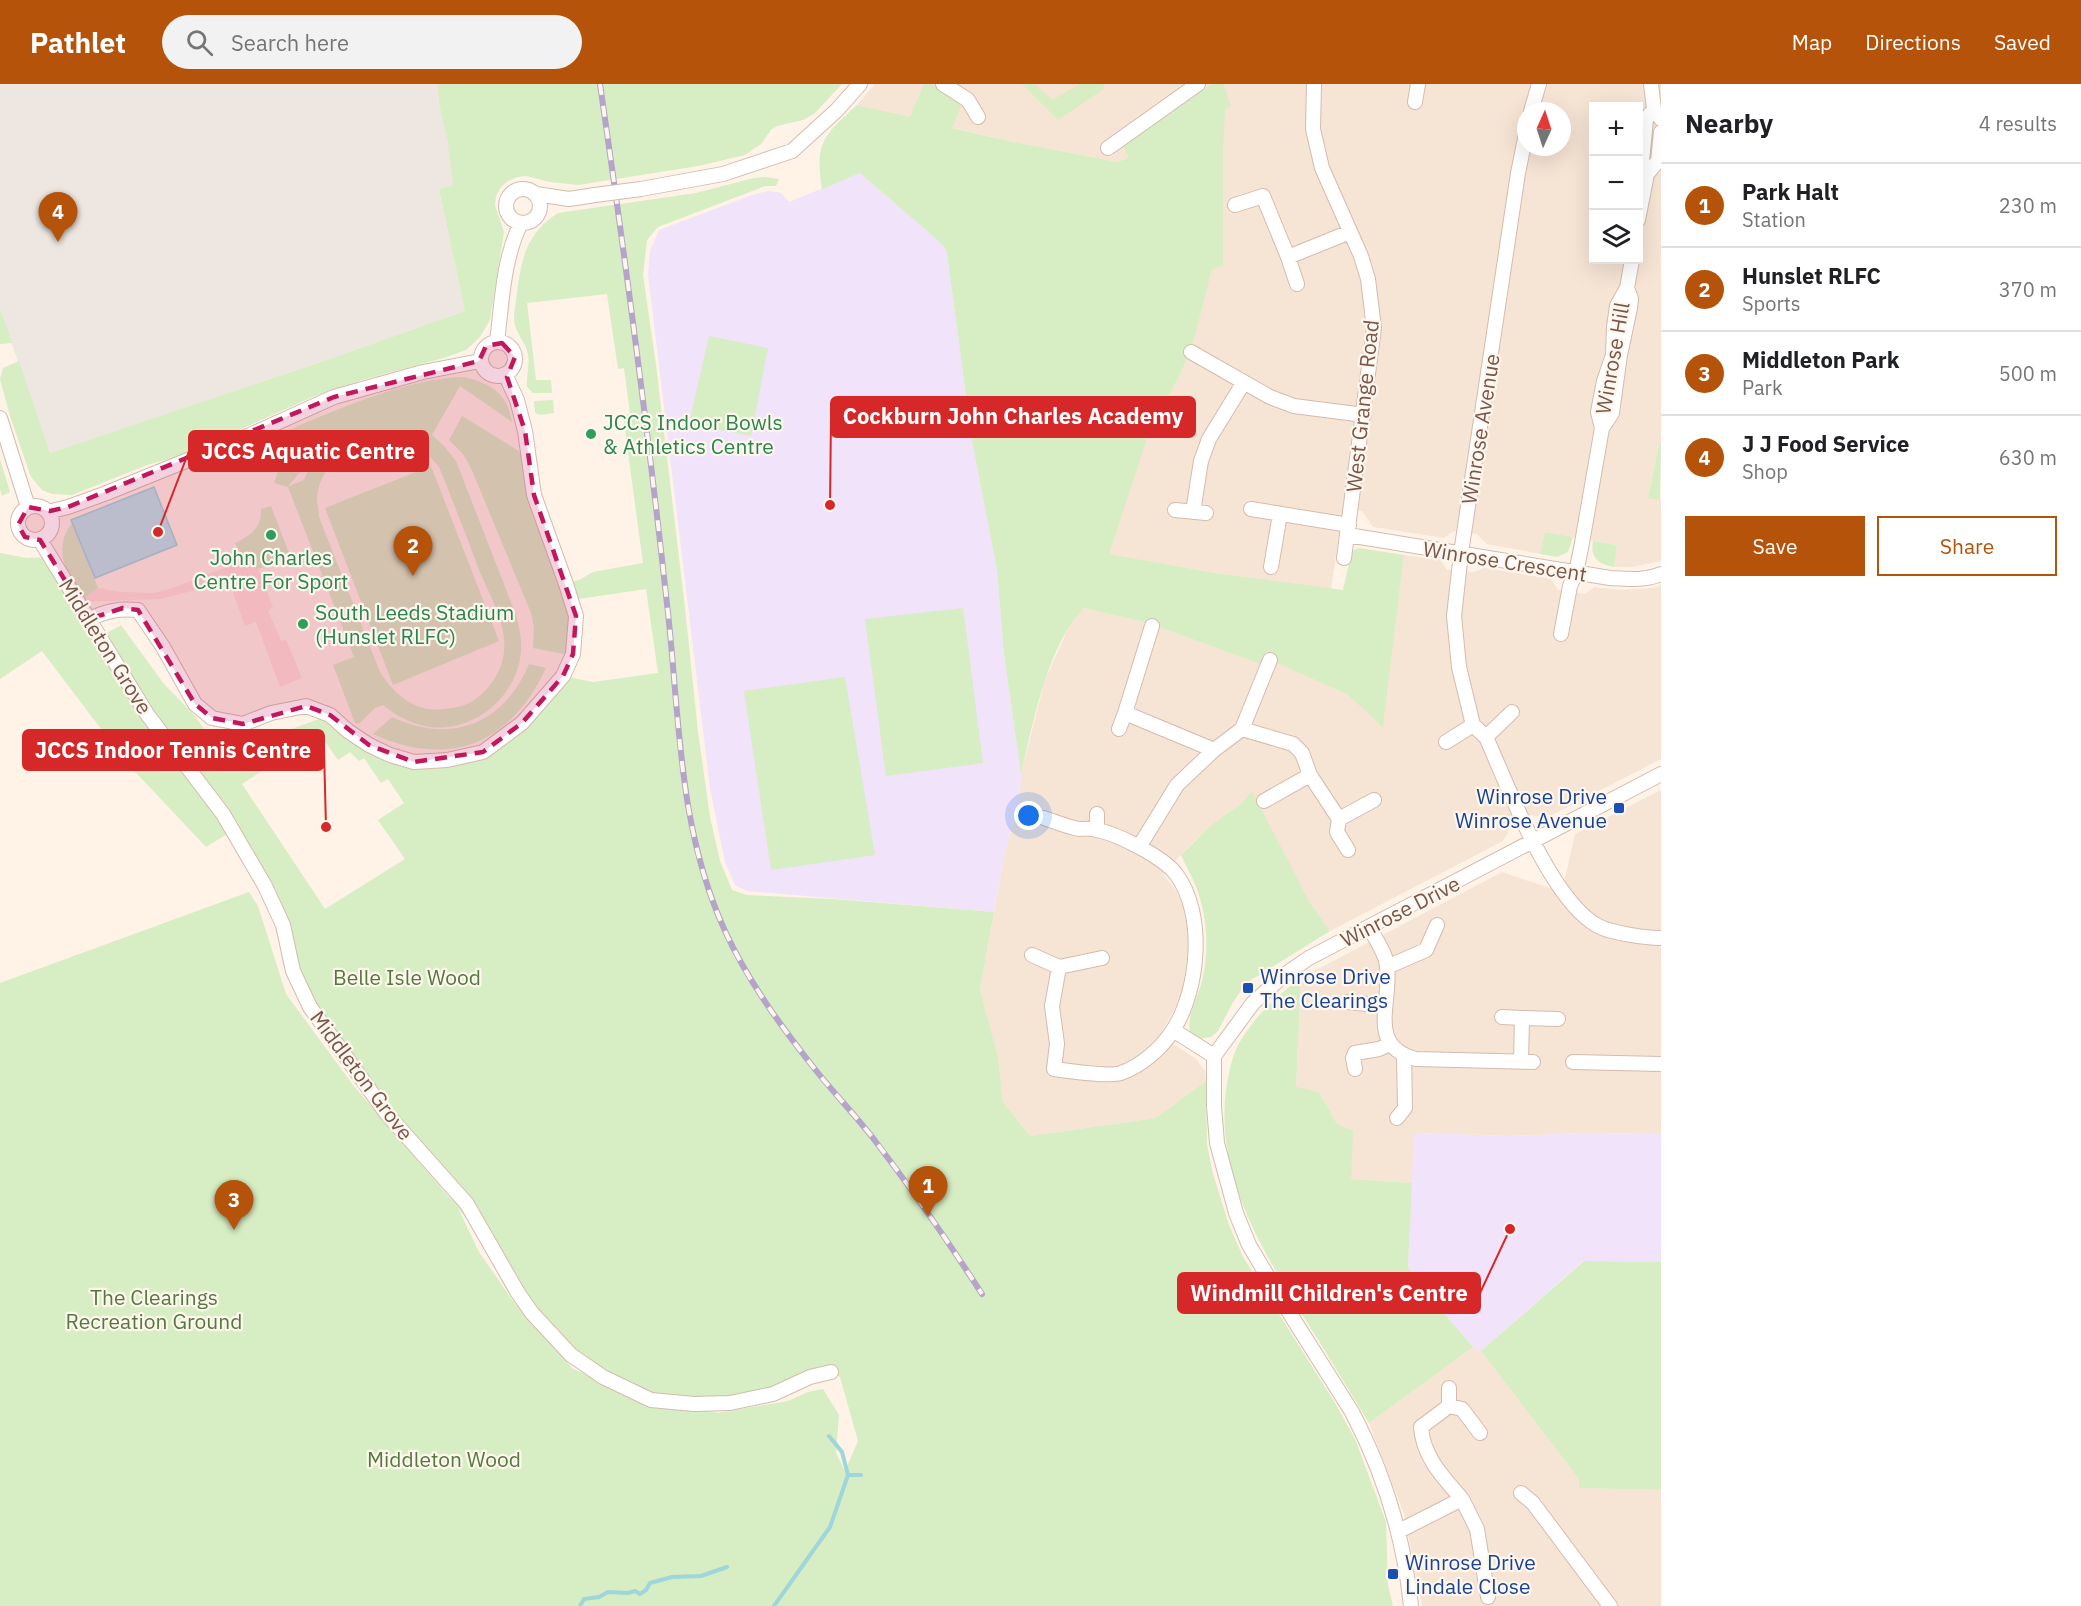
<!DOCTYPE html>
<html lang="en">
<head>
<meta charset="utf-8">
<style>
  :root { --surface:#fff; --page:#f2f2f2; --text:#202124; --muted:#757577; --line:#e0e0e0; --accent:#b45309 }
  body { margin:0; font-family:"IBM Plex Sans",sans-serif; background:var(--page); color:var(--text) }
  .controls { position:absolute; right:18px; top:18px; display:grid; overflow:hidden; border-radius:0px; box-shadow:0 6px 24px #0002 }
  .controls button { width:54px; height:54px; display:grid; place-items:center; padding:0; border:0; border-bottom:2px solid var(--line); background:var(--surface); color:var(--text); font:30px sans-serif }
  .compass { position:absolute; left:1517px; top:18px; width:54px; height:54px; border-radius:50%; background:var(--surface); box-shadow:0 6px 24px #0002; rotate:3deg }
  .you { position:absolute; left:1029px; top:732px; width:21px; height:21px; margin:-15px; border:4px solid #fff; border-radius:50%; background:#1a73e8; box-shadow:0 0 0 9px #1a73e833 }
  .badge { display:grid; place-items:center; width:39px; height:39px; border-radius:50%; background:var(--accent); color:#fff; font-size:20px; font-weight:700 }
  .pin { position:absolute; translate:-50% -50px; filter:drop-shadow(0 2px 3px #0008) }
  .pin::after { content:''; position:absolute; top:32px; width:21px; height:18px; background:inherit; clip-path:polygon(0 0,100% 0,50% 100%) }
  .list { margin:0; padding:0; list-style:none }
  h2 { display:flex; justify-content:space-between; align-items:center; height:78px; margin:0; padding:0 24px; font-size:26px }
  h2 small { font-size:20px; font-weight:400; color:var(--muted) }
  .list li { display:grid; grid-template-columns:39px 1fr auto; gap:18px; align-items:center; box-sizing:border-box; height:84px; padding:0 24px; border-top:2px solid var(--line) }
  .list b { display:block; font-size:22px; white-space:nowrap }
  .list p { margin:0; font-size:20px; white-space:nowrap; color:var(--muted) }
  .list em { font-size:20px; font-style:normal; color:var(--muted) }
  .actions { display:flex; gap:12px; padding:18px 24px }
  .actions a { flex:1; padding:14px 0; border:2px solid var(--accent); border-radius:0px; text-align:center; font-size:21px; color:var(--accent) }
  .actions .main { background:var(--accent); color:#fff }
  .icon { flex:none; width:33px; height:33px; fill:none; stroke:currentColor; stroke-width:2; stroke-linecap:round; stroke-linejoin:round }
  .map { position:relative; flex:none; width:1661px; height:1522px; overflow:hidden }
  header { display:flex; align-items:center; gap:36px; box-sizing:border-box; height:84px; padding:0 30px; background:var(--accent); color:#fff }
  header strong { font-size:28px }
  nav { display:flex; gap:33px; margin-inline-start:auto; font-size:21px }
  .search { width:420px; height:54px; background:var(--page); display:flex; align-items:center; gap:15px; box-sizing:border-box; padding:0 21px; border-radius:33px; color:var(--muted); font-size:22px }
  main { display:flex }
  aside { flex:1; background:var(--surface) }
  .map>svg:first-child { display:block }
  .residential { fill:#f6e4d4; fill-rule:evenodd }
  .commercial { fill:#fee2d9 }
  .industrial { fill:#eee6e0 }
  .education { fill:#f0e3fa }
  .green { fill:#d7edc3; fill-rule:evenodd }
  .water { fill:#b9e5e9; stroke:#9ed6db; stroke-width:1.5 }
  .lines { fill:none; stroke-linecap:round; stroke-linejoin:round }
  .stream { stroke:#9ed6db; stroke-width:4 }
  .minor-casing { stroke:#d3bcae; stroke-width:16 }
  .minor { stroke:#fff; stroke-width:14 }
  .rail-casing { stroke:#b5a3c9; stroke-width:6 }
  .rail { stroke:#fff7ee; stroke-width:4; stroke-dasharray:11; stroke-linecap:butt }
  .minor-bridge-casing { stroke:#d3bcae; stroke-width:16; stroke-linecap:butt }
  .minor-bridge { stroke:#fff; stroke-width:14 }
  .marked { fill:#c2185b; fill-opacity:0.2; stroke:#c2185b; stroke-width:4.5; stroke-dasharray:12 8; stroke-linejoin:round }
  .leisure-dot { fill:#2e9e5b; stroke:#fff7ee; stroke-width:2 }
  .transit-dot { fill:#1a4fb4; stroke:#fff7ee; stroke-width:2 }
  .labels { text-anchor:middle; dominant-baseline:central; stroke-width:4.5; stroke-linejoin:round; paint-order:stroke }
  .street-label { font-size:21px; fill:#795649; stroke:#fff7ee }
  .leisure-label { font-size:21px; fill:#27864d; stroke:#fff7ee; text-anchor:start }
  .transit-label { font-size:21px; fill:#164399; stroke:#fff7ee; text-anchor:start }
  .park-label { font-size:21px; fill:#537a3d; stroke:#fff7ee }
  .leader { fill:none; stroke:#d62828; stroke-width:2 }
  .callout-dot { fill:#d62828; stroke:#fff7ee; stroke-width:2 }
  .callout { fill:#d62828; stroke:#d62828; stroke-width:2 }
  .callout-label { font-size:22px; text-anchor:middle; font-weight:bold; fill:#fff }
</style>
</head>
<body>
<header>
<strong>Pathlet</strong>
<div class="search"><svg class="icon" aria-label="search" viewBox="0 0 24 24"><circle cx="10" cy="10" r="6"/><path d="M15 15l6 6"/></svg>Search here</div>
<nav><a>Map</a><a>Directions</a><a>Saved</a></nav>
</header>
<main>
<div class="map">
<svg width="1661" height="1522" viewBox="0 0 1661 1522">
  <rect width="100%" height="100%" fill="#fef3e6"/>
  <path class="residential" d="M875,0H1661V360H1659L1648,413L1660,416L1661,415V477L1632,483H1614L1617,461L1545,448L1540,470L1487,460L1477,450L1453,447L1444,454L1373,443L1362,427L1343,424L1331,505L1215,489L1108,470L1146,358L1191,268L1212,184L1225,26L1118,78L1013,58L857,21ZM1594,22H1638V176H1594ZM1526,27H1562V63H1526Z
    M1404,471L1441,476L1447,486L1473,488L1485,484L1551,495L1558,506L1585,510L1594,503L1621,506L1652,504L1661,501V675L1546,734L1532,731L1510,741L1508,749L1503,757L1330,847L1310,819L1252,708L1242,719L1210,742L1192,759L1163,790L1177,808L1183,823L1187,843L1189,865L1185,900L1175,924L1160,951L1196,975L1205,987L1206,997L1156,1034L1030,1052L1003,1018L998,973L980,906L1006,764L1020,714L1021,690L1045,596L1072,536L1084,524L1148,539L1263,581L1270,576L1348,610L1383,642Z
    M1661,706V1050L1584,1049L1509,1052L1415,1049L1412,1099L1351,1095L1337,1040L1319,1008L1296,1004L1301,894L1502,788L1552,805L1564,799L1575,750Z
    M1473,1263L1481,1267L1579,1395V1404L1661,1406V1522H1422L1404,1430L1369,1339Z"/>
  <path class="commercial" d="M244,476L258,485L273,523L268,526L281,557L286,556L302,594L280,603L256,538L245,542L232,506L212,502L160,515L79,518L98,504L122,508L153,509L170,505Z"/>
  <path class="industrial" d="M0,0H437L440,25L449,57L453,101L439,107L465,227L321,278L50,369L0,226Z"/>
  <path class="education" d="M860,89L943,161L947,169L972,357L997,486L1004,570L1021,690L1020,714L1006,764L994,828L747,807L735,801L725,778L710,704L648,190L650,167L659,146L755,110L769,107L776,108L781,109L789,118Z
    M1414,1049L1509,1052L1584,1049L1661,1050V1178L1583,1177L1481,1267L1473,1263L1422,1204L1408,1183Z"/>
  <path class="green" d="M437,0H842L814,30L803,36L777,42L771,46L761,60L745,71L698,82L578,101L550,98L526,92L517,93L508,97L501,103L496,112L495,121L504,148L490,236L480,253L466,266L447,273L362,296L310,314L181,372L147,381L72,411L52,410L42,406L31,393L10,332L0,295L3,284L19,277L50,369L321,278L465,227L439,106L453,101L448,57L440,25Z
    M924,0H931L960,17L961,22L952,44L1013,58L1118,78L1129,73L1123,62L1212,0H1223L1231,22L1225,26L1223,64V182L1212,185L1191,268L1146,358L1109,470L1215,489L1343,506L1350,475L1354,466L1359,464L1404,471L1383,643L1347,610L1270,576L1263,581L1148,539L1084,524C1047,561 1033,640 1021,690L1004,570L997,486L972,357L947,169L943,161L860,89L822,105C814,57 825,51 857,21L910,33Z
    M1022,0H1035L1052,16L1080,0H1103L1105,4L1058,36Z
    M765,93L779,95L776,102H765L658,143L647,156L643,191L656,281L685,524L698,648L710,733L720,777L732,806L747,811L833,815L994,828L980,906L998,973L1003,1018L1030,1052L1156,1034L1206,997L1207,1060L1213,1090L1229,1141L1243,1173L1335,1319L1355,1355L1386,1438L1388,1501L1393,1522H0V899L249,808L258,822L286,910L353,1001L456,1121L387,1030L310,923L283,841L232,747L206,763L126,678L42,567L0,595V469L27,474L51,473L100,553L121,541L164,600L195,632L225,675L272,652L330,631L348,647L414,678L483,668L563,592L593,598L658,589L646,505L572,516L566,500L581,495L593,488L643,479L623,331L630,330L624,284L618,285L607,210L527,219L536,296H551L552,309H533L527,303C526,293 530,280 528,270C526,258 515,249 514,236C514,227 516,217 517,208C522,173 526,150 558,129L696,109L754,94ZM319,649L338,676L350,668L359,677L364,674L381,699L388,695L404,719L378,736L405,775L325,825L242,700ZM458,1124L571,1271L639,1311L573,1285L513,1217L479,1168ZM831,1288L840,1293L858,1357L845,1387L836,1369L839,1331L823,1305L808,1308L788,1317L718,1329L660,1318L773,1310Z
    M0,225L12,258V259L0,260Z
    M709,252L768,264L751,352L689,340Z
    M464,293C492,300 507,309 512,338L460,302L432,351L443,361L456,377L516,531C519,543 522,554 521,567C518,614 470,652 424,642C408,638 395,631 383,621L375,624L359,640L355,639L333,581L354,573L288,403L274,399L281,379L292,361L287,355L270,360L274,352C330,329 404,294 464,293ZM385,354C408,357 425,365 439,383C453,417 466,451 479,486C489,510 507,540 504,568C502,588 487,610 469,619C461,623 452,624 443,625C415,629 394,610 380,588L319,433C319,427 317,420 317,414C319,380 354,358 385,354ZM315,371L304,396L289,402V401Z
    M553,316L554,329L540,331L535,329L534,317Z
    M462,332L519,367L521,370C524,390 526,410 532,429C543,461 584,540 564,570L533,564L534,544L531,529L471,384L463,370L449,356Z
    M1659,360H1661L1660,416L1648,414Z
    M0,375L10,408L2,412L0,406Z
    M431,382L499,557L393,601L325,424Z
    M271,422L290,472L258,485L244,476L235,459C251,451 262,444 261,425Z
    M72,439L98,504L83,515C68,490 51,467 72,439Z
    M1545,448L1573,453L1568,468L1557,473L1540,470Z
    M1593,457L1617,461L1614,483C1598,480 1590,474 1593,457Z
    M963,524L983,679L886,692L865,535Z
    M529,580L546,584C511,660 449,685 373,650L392,633C452,661 504,640 529,580Z
    M845,593L875,771L771,786L744,607Z
    M1252,707L1310,819L1330,847L1246,899L1232,920L1218,947L1211,953L1197,955L1190,950C1186,932 1198,914 1202,897C1210,865 1207,830 1195,800C1191,790 1185,781 1181,771L1210,742L1242,719Z
    M1301,894L1296,1003L1319,1008L1337,1040L1353,1047L1351,1095L1412,1099L1408,1183L1422,1204L1473,1263L1369,1339C1348,1305 1328,1271 1307,1238C1264,1169 1215,1092 1226,1007C1228,993 1231,976 1237,963C1252,935 1276,912 1301,894Z
    M1584,1177L1661,1178V1406L1579,1404V1395L1481,1267Z"/>
  <path class="water" d="M154,403L177,461L95,494L71,436Z"/>
  <g class="lines">
    <path class="stream" d="M848,1391H861
      M580,1522L584,1515L599,1513L608,1508L628,1509L635,1507L640,1510L646,1506L650,1499L672,1493L701,1492L727,1483
      M774,1522L830,1443L848,1391L842,1368L829,1352"/>
    <defs>
      <path id="minor" d="M943,0L968,16L978,33
        M1314,0L1313,45L1322,84L1361,172L1368,195L1374,244L1344,474
        M1651,0L1654,25L1661,35
        M1415,18L1418,0
        M1531,27L1539,0
        M1526,50L1518,89L1461,469L1454,532L1459,583L1473,641L1486,653C1508,702 1550,816 1598,842C1611,849 1646,854 1661,854
        M1108,64L1198,0
        M1647,90L1658,77L1661,48
        M506 122a17 17 0 1 1 34 0a17 17 0 1 1-34 0Z
        M641,105L723,90L792,67L837,26L860,0
        M536,110L569,115L595,111
        M1235,121L1263,112L1288,173L1350,148
        M1638,136L1647,90L1642,77L1646,35L1654,25
        M1288,173L1297,200
        M481 275a17 17 0 1 1 34 0a17 17 0 1 1-34 0Z
        M497,258C502,218 503,175 521,139
        M1191,268L1270,313L1294,322L1364,331
        M0,334L28,423
        M1602,344L1612,329L1620,271L1630,224L1631,215L1627,204
        M18 439a17 17 0 1 1 34 0a17 17 0 1 1-34 0Z
        M1251,425L1349,441
        M1175,426L1206,429
        M48,428L68,423L104,410L250,351L334,313L423,288L480,277
        M1193,428L1201,377L1209,355L1244,298
        M1348,451L1610,494C1628,495 1644,497 1661,490
        M40,456L147,630L223,730L265,802L283,841L293,887L310,923L387,1030L467,1120L518,1209L532,1229L571,1271L603,1293L651,1316L694,1320L730,1319L773,1310L810,1293L831,1288
        M1271,483L1280,430
        M89,535C107,527 119,524 138,526L163,563L195,620L212,634L243,640L271,629L306,622L330,631L348,647L369,661L390,671L414,678L447,676L483,668L522,639L563,592L573,570L576,532L566,500L534,411L525,347L517,316L505,290
        M1152,542L1125,629L1214,666
        M1561,550L1570,502L1576,489L1582,459L1602,344L1598,328L1604,297L1613,271L1614,243L1617,222L1627,204L1632,176
        M1119,645L1125,629
        M1242,645L1293,660L1302,669L1310,691L1339,735L1337,748L1348,766
        M1486,653L1512,628
        M1446,658L1473,641
        M1264,717L1310,691
        M1044,734C1055,738 1068,743 1079,745C1085,745 1091,744 1097,746C1118,750 1163,773 1176,790C1206,830 1199,906 1173,946C1162,964 1141,982 1121,989C1110,993 1068,987 1054,985L1057,960L1052,922L1059,883L1102,874
        M1339,735L1374,716
        M1097,746V730
        M1139,763L1177,701L1214,666L1242,645L1270,576
        M1370,844C1375,855 1386,869 1387,882C1392,918 1366,962 1416,975L1533,978
        M1032,871L1059,883
        M1387,883L1426,866L1437,841
        M1348,918L1385,922
        M1502,933L1522,934
        M1173,946L1214,972
        M1521,978L1522,934L1558,935
        M1573,978L1661,980
        M1355,985L1353,974L1355,969L1379,965L1390,960
        M1397,1034L1405,1024L1404,972
        M1449,1322V1304
        M1521,1409L1533,1419L1610,1522
        M1462,1415L1477,1445L1488,1513
        M1399,1447L1462,1415C1443,1393 1423,1373 1421,1343L1449,1322L1462,1325L1480,1349
        M1411,1522C1404,1454 1384,1389 1352,1328L1292,1233L1249,1161L1236,1129L1217,1059L1214,1022V972L1253,919L1284,891L1309,874L1661,690"/>
    </defs>
    <use href="#minor" class="minor-casing"/>
    <use href="#minor" class="minor"/>
    <defs>
      <path id="rail" d="M600,0C625,173 648,346 667,520C680,632 677,742 725,847C748,897 780,941 814,984C833,1008 854,1030 873,1054C911,1104 948,1157 982,1210"/>
    </defs>
    <use href="#rail" class="rail-casing"/>
    <use href="#rail" class="rail"/>
    <defs>
      <path id="minor-bridge" d="M595,111L641,105"/>
    </defs>
    <use href="#minor-bridge" class="minor-bridge-casing"/>
    <use href="#minor-bridge" class="minor-bridge"/>
  </g>
  <path class="marked" d="M502,259L515,273L507,293L525,347L534,411L576,532L573,570L563,592L522,639L483,668L414,678L369,661L330,631L306,622L243,640L212,634L195,620L138,526L123,524L89,535L40,456L25,453L18,441L28,423L50,427L68,423L334,313L479,277L486,262Z"/>
  <g class="leisure-dot">
    <circle cx="591" cy="350" r="6"/>
    <circle cx="271" cy="451" r="6"/>
    <circle cx="303" cy="540" r="6"/>
  </g>
  <g class="transit-dot">
    <rect x="1613" y="718" width="12" height="12" rx="3"/>
    <rect x="1242" y="898" width="12" height="12" rx="3"/>
    <rect x="1387" y="1484" width="12" height="12" rx="3"/>
  </g>
  <g class="labels">
    <g class="street-label">
      <text transform="translate(1612 274) rotate(-80)">Winrose Hill</text>
      <text transform="translate(1362 322) rotate(-84)">West Grange Road</text>
      <text transform="translate(1480 345) rotate(-81)">Winrose Avenue</text>
      <text transform="translate(1505 477) rotate(9)">Winrose Crescent</text>
      <text transform="translate(106 562) rotate(58)">Middleton Grove</text>
      <text transform="translate(1400 827) rotate(-27)">Winrose Drive</text>
      <text transform="translate(362 991) rotate(53)">Middleton Grove</text>
    </g>
    <g class="leisure-label">
      <text x="603" y="338">JCCS Indoor Bowls<tspan x="603" dy="24">&amp; Athletics Centre</tspan></text>
      <text x="271" y="473" text-anchor="middle">John Charles<tspan x="271" dy="24">Centre For Sport</tspan></text>
      <text x="315" y="528">South Leeds Stadium<tspan x="315" dy="24">(Hunslet RLFC)</tspan></text>
    </g>
    <g class="transit-label">
      <text x="1607" y="712" text-anchor="end">Winrose Drive<tspan x="1607" dy="24">Winrose Avenue</tspan></text>
      <text x="1260" y="892">Winrose Drive<tspan x="1260" dy="24">The Clearings</tspan></text>
      <text x="1405" y="1478">Winrose Drive<tspan x="1405" dy="24">Lindale Close</tspan></text>
    </g>
    <g class="park-label">
      <text x="407" y="893">Belle Isle Wood</text>
      <text x="154" y="1213">The Clearings<tspan x="154" dy="24">Recreation Ground</tspan></text>
      <text x="444" y="1375">Middleton Wood</text>
    </g>
  </g>
  <path class="leader" d="M830 421L831 333M158 448L189 367M326 743L324 666M1510 1145L1480 1209"/>
  <g class="callout-dot">
    <circle cx="830" cy="421" r="6"/>
    <circle cx="158" cy="448" r="6"/>
    <circle cx="326" cy="743" r="6"/>
    <circle cx="1510" cy="1145" r="6"/>
  </g>
  <g class="callout">
    <rect x="831" y="313" width="364" height="40" rx="6"/>
    <rect x="189" y="347" width="239" height="40" rx="6"/>
    <rect x="23" y="646" width="301" height="40" rx="6"/>
    <rect x="1178" y="1189" width="302" height="40" rx="6"/>
  </g>
  <g class="callout-label">
    <text x="1013" y="340">Cockburn John Charles Academy</text>
    <text x="308" y="375">JCCS Aquatic Centre</text>
    <text x="173" y="674">JCCS Indoor Tennis Centre</text>
    <text x="1329" y="1217">Windmill Children's Centre</text>
  </g>
</svg>
<div class="controls">
<button>+</button>
<button>−</button>
<button><svg class="icon" aria-label="layers" viewBox="0 0 24 24"><path d="M12 4l9 5-9 5-9-5zM3 14l9 5 9-5"/></svg></button>
</div>
<svg class="compass" viewBox="-18 -18 36 36"><path d="M0-13l5 13h-10z" fill="#e53935"/><path d="M0 13l5-13h-10z" fill="#757577"/></svg>
<div class="you"></div>
<div class="pin badge" style="left:928px;top:1132px">1</div>
<div class="pin badge" style="left:413px;top:492px">2</div>
<div class="pin badge" style="left:234px;top:1146px">3</div>
<div class="pin badge" style="left:58px;top:158px">4</div>
</div>
<aside>
<h2>Nearby<small>4 results</small></h2>
<ul class="list">
<li><span class="badge">1</span><div><b>Park Halt</b><p>Station</p></div><em>230 m</em></li>
<li><span class="badge">2</span><div><b>Hunslet RLFC</b><p>Sports</p></div><em>370 m</em></li>
<li><span class="badge">3</span><div><b>Middleton Park</b><p>Park</p></div><em>500 m</em></li>
<li><span class="badge">4</span><div><b>J J Food Service</b><p>Shop</p></div><em>630 m</em></li>
</ul>
<div class="actions"><a class="main">Save</a><a>Share</a></div>
</aside>
</main>
</body>
</html>
